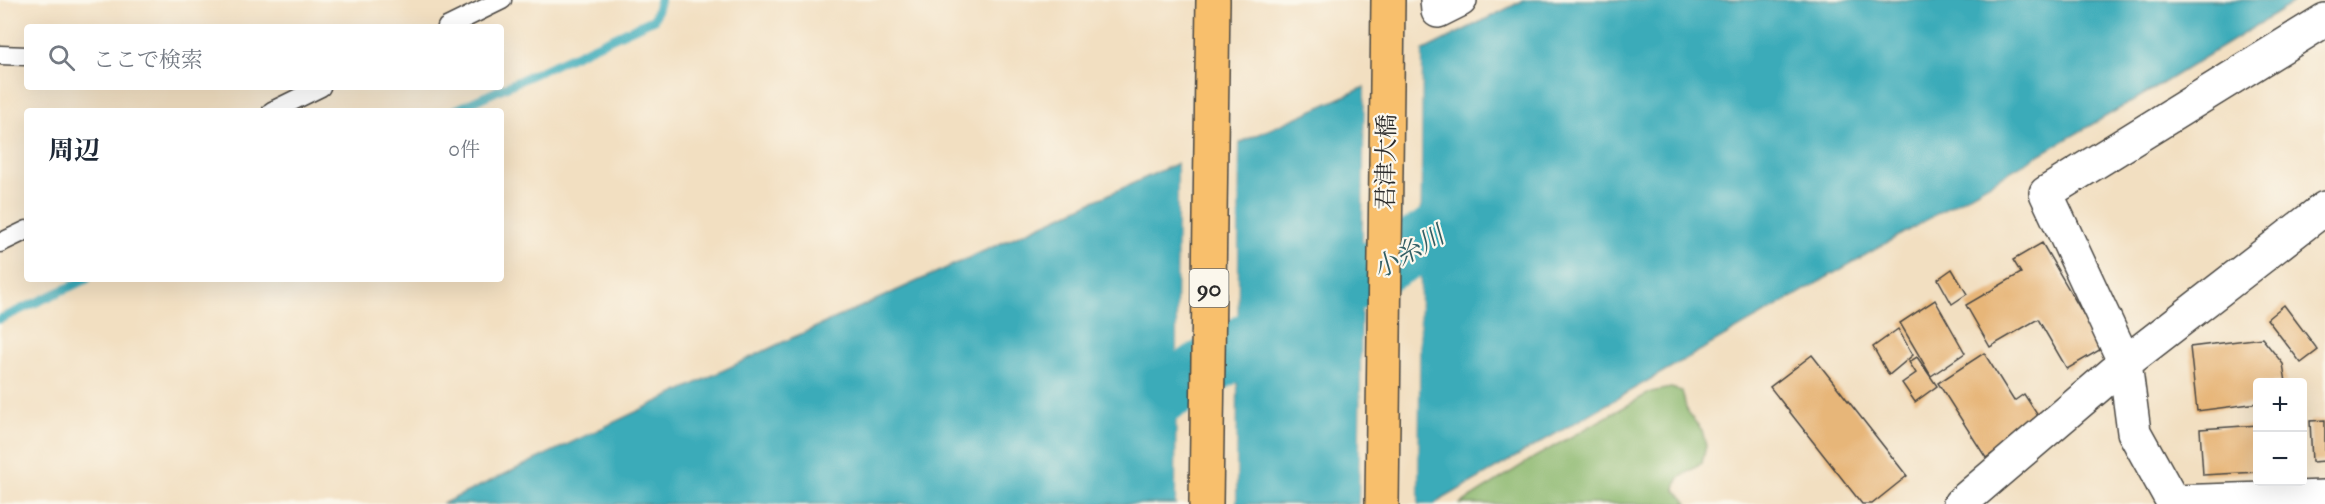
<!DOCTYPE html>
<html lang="ja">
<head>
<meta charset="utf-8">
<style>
  :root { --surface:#fff; --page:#f2f2f3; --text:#1f2937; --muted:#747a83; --line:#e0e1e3 }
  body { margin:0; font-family:"IM FELL Great Primer","Noto Serif JP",serif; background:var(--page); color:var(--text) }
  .controls { position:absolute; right:18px; bottom:18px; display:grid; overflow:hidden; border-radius:6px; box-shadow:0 6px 24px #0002 }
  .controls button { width:54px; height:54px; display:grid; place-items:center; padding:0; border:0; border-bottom:2px solid var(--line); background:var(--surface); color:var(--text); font:30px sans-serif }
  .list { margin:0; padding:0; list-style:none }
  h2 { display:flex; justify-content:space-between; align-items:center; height:78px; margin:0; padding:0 24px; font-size:26px }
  h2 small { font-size:20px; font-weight:400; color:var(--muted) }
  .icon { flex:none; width:33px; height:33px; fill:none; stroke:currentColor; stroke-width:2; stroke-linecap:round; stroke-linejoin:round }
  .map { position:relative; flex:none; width:2325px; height:504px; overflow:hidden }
  .search { position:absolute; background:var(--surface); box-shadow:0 6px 24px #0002; left:24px; top:24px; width:480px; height:66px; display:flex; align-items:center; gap:15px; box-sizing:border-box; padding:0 21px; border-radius:6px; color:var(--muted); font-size:22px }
  .panel { position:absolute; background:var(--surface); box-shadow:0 6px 24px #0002; left:24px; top:108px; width:480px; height:174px; border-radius:6px }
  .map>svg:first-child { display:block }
  .forest { fill:#8eb971; stroke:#5c724e; stroke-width:1.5 }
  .water { fill:#3babb9; stroke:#336b72; stroke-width:1.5 }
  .pier { fill:#f2dfc1 }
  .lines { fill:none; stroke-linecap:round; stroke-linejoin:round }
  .stream { stroke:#3babb9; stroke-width:9 }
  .river { stroke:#3babb9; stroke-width:58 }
  .building { fill:#e7b679 }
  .lane-casing { stroke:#494642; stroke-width:21 }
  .street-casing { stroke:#494642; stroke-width:36 }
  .primary-casing { stroke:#494642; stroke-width:36 }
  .lane { stroke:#fff; stroke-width:18 }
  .street { stroke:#fff; stroke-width:33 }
  .primary { stroke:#f8bf6c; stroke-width:33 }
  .labels { text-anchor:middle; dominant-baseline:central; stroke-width:4.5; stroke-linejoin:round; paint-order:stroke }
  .shield { fill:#fbf7ec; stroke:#696865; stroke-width:1.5 }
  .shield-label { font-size:22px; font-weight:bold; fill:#2b2b2b }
  .street-label { font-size:24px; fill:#2b2b2b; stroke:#fbf7ec }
  .water-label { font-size:26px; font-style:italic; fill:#315e64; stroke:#fbf7ec }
</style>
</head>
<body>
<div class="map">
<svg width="2325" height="504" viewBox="0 0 2325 504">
  <rect width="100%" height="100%" fill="#fbf7ec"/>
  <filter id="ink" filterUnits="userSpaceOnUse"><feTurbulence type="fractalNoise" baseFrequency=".0167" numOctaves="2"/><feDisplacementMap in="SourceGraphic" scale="12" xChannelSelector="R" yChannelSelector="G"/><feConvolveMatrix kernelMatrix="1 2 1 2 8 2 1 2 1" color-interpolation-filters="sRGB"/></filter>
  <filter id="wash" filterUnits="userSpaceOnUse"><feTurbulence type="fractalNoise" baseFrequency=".008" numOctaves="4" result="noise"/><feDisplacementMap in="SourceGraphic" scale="24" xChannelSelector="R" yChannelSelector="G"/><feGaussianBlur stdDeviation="1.35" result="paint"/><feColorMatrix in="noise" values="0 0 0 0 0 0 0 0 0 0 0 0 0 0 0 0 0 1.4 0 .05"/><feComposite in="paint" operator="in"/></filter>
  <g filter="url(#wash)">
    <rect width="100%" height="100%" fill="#f2dfc1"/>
    <path class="forest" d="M1671,388L1682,391L1687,412L1702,430L1706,446L1702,463L1678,479L1675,489L1688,504H1460L1535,457L1651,392Z"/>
    <path class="water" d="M1524,0H2298L2155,88L1434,504H1418L1422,51Z
      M1365,87L1359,504H1236L1239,143Z
      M1178,163L1176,504H442L781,343Z"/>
    <path class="pier" d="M1422,48L1418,504H1415L1419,51Z
      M1365,84L1368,87L1362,504H1359Z
      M1239,140L1236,504H1233L1236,143Z
      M1178,160L1181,163L1179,504H1176Z"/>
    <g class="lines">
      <path class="stream" d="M453,111L654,19L660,0
        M0,319L87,279"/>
      <path class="river" d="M968,504L1177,386L1259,335L1489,204"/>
    </g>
    <g id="blocks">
      <path class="building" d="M2042,243L2103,348L2067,369L2038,319L1990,347L1966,305L2021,273L2013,260Z
        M1952,269L1967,294L1952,304L1938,279Z
        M1935,300L1965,353L1931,376L1900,323Z
        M2284,305L2318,350L2301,363L2267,319Z
        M1898,329L1913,355L1889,375L1873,347Z
        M2262,338L2283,364L2286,382H2258V403L2197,411L2190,347Z
        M1984,353L2014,401L2024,394L2042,422L1986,458L1938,383Z
        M1812,355L1907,476L1872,504H1862L1770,387Z
        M1917,357L1937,386L1915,402L1902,383L1916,373L1909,362Z
        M2325,420V461L2312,462L2310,421Z
        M2258,425V472L2203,475L2200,429Z"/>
    </g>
  </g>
  <g filter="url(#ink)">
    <use href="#blocks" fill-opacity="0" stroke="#494642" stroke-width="1.5"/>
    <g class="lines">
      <defs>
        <path id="lane" d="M447,27L502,0
          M0,55L27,56
          M272,111L321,87
          M0,243L27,230"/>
        <path id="street" d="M1437,0L1438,11L1460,0
          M2173,502L2325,497
          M1960,504L2125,363L2325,208
          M2174,504L2134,432L2125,363L2046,193L2325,20"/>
        <path id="primary" d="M1206,504L1213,0
          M1382,504L1388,0"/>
      </defs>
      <use href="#lane" class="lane-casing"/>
      <use href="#street" class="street-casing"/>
      <use href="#primary" class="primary-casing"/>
      <use href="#lane" class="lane"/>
      <use href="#street" class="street"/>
      <use href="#primary" class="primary"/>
    </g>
  </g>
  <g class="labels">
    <rect class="shield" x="1189.5" y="269" width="39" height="38" rx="4.5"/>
    <g class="shield-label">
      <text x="1209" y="288">90</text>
    </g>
    <g class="street-label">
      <text transform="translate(1386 162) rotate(-89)">君津大橋</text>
    </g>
    <g class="water-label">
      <text transform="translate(1408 252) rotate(-30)">小糸川</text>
    </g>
  </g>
</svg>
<div class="controls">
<button>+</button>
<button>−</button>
</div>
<div class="search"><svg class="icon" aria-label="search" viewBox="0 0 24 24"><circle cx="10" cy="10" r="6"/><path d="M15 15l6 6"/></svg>ここで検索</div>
<section class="panel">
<h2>周辺<small>0件</small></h2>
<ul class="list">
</ul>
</section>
</div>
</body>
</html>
